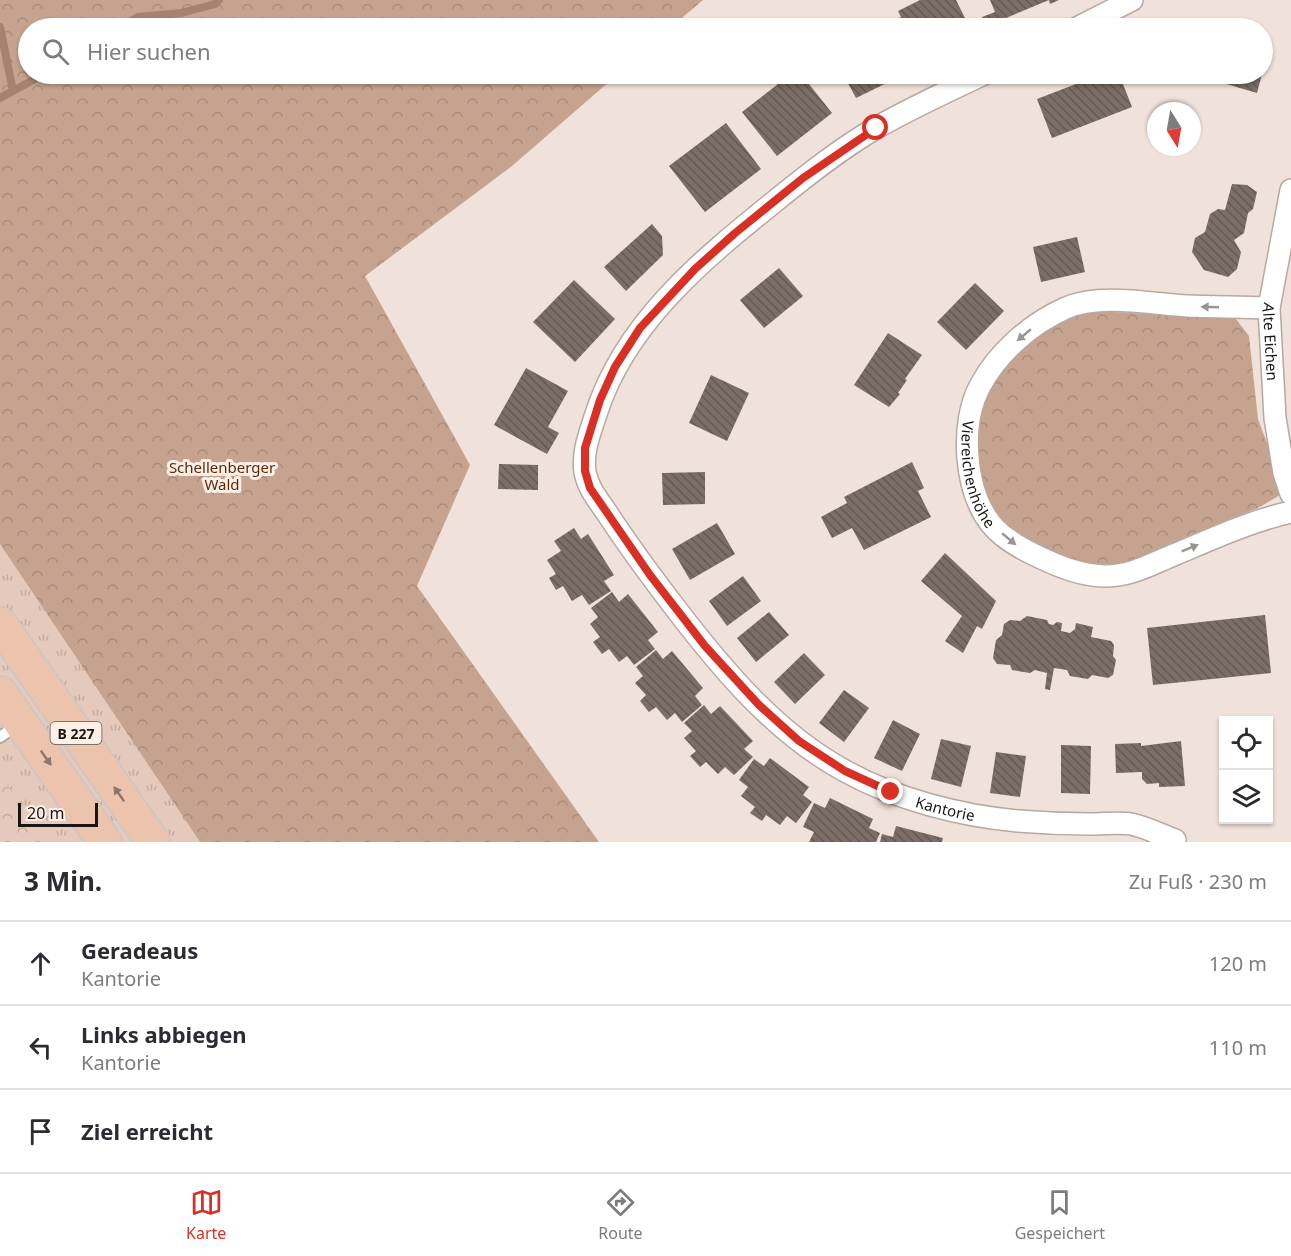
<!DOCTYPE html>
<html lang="de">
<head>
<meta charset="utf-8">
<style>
  :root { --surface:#fff; --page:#f7f7f7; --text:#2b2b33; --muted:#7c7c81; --line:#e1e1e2; --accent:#d93025 }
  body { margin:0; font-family:"Noto Sans",sans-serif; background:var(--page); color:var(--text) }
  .controls { position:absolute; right:18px; bottom:18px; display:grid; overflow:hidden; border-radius:0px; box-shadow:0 2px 4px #0004 }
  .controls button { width:54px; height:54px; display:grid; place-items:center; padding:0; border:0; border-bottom:2px solid var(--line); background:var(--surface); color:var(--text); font:30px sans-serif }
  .compass { position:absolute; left:1147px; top:102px; width:54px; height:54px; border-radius:50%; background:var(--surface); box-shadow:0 2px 4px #0004; rotate:169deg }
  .scale { position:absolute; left:18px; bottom:15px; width:80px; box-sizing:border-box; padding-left:6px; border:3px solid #1a1513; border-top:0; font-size:16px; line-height:21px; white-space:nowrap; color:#1a1513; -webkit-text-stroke:4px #feefe7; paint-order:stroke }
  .stop { position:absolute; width:18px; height:18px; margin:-14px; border:4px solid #d93025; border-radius:50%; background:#fff }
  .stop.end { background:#d93025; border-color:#fff; box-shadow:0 2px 6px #0008 }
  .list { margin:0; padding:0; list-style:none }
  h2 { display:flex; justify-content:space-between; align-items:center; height:78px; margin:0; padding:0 24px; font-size:26px }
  h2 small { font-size:20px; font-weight:400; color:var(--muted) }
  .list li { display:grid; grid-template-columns:39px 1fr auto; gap:18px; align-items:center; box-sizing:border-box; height:84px; padding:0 24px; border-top:2px solid var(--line) }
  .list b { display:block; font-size:22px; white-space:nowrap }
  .list p { margin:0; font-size:20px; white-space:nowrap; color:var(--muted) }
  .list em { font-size:20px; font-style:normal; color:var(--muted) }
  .icon { flex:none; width:33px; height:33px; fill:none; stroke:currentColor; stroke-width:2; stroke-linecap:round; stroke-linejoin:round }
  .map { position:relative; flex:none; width:1291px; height:842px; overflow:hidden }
  .search { position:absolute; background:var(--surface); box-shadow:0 2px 4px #0004; left:18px; right:18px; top:18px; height:66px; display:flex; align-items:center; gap:15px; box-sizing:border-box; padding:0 21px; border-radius:33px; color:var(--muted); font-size:22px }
  .sheet { height:330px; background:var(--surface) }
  nav { display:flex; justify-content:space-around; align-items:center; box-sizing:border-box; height:84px; border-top:2px solid var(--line); background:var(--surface); font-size:16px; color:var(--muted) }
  nav a { display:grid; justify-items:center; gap:3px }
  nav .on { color:var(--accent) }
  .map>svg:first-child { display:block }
  .grass { fill:url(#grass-tufts) }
  .forest { fill:url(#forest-crowns) }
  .park { fill:url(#park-crowns) }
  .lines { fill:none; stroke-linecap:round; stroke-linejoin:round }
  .stream { stroke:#a58370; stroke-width:8 }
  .building { fill:url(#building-back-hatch) }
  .lane-casing { stroke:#b7a9a2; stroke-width:14 }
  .street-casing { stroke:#b7a9a2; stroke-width:24 }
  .primary-casing { stroke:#c8c7c6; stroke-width:36 }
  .lane { stroke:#fff; stroke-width:10 }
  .street { stroke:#fff; stroke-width:21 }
  .primary { stroke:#ecc3ac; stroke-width:33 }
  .oneway { fill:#989695 }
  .oneway2 { fill:#8e7567 }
  .route { stroke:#d93025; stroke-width:8 }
  .labels { text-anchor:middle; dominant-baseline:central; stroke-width:6; stroke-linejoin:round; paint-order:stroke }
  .shield { fill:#feefe7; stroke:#5e5653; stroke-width:1.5 }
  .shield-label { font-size:14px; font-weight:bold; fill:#1a1513 }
  .street-label { font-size:15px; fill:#1a1513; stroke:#feefe7 }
  .park-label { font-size:15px; fill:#592b0c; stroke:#feefe7 }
</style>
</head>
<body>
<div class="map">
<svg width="1291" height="842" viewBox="0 0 1291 842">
  <defs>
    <pattern id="grass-tufts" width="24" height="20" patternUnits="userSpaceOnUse" patternTransform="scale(1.5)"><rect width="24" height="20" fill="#e5c9ba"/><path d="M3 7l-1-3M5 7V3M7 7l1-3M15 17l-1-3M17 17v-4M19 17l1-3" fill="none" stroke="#c4ac9f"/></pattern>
    <pattern id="forest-crowns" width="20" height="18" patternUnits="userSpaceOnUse" patternTransform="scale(1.5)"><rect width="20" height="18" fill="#c6a38f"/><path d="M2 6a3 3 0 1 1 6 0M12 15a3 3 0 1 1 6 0" fill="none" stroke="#aa8b7a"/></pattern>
    <pattern id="park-crowns" width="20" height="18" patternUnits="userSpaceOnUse" patternTransform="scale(1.5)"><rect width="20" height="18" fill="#e5c9ba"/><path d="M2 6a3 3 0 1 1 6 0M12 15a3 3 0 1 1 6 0" fill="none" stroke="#c4ac9f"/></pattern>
    <pattern id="building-back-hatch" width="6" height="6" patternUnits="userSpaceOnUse" patternTransform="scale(1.5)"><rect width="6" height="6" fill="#7a6e67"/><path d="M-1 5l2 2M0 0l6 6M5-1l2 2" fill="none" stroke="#635954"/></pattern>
  </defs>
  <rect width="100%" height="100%" fill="#f0e2da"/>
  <path class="grass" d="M0,544L200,842H38L0,785Z"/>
  <path class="forest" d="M0,0H703L670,28H28V74H618L512,166L365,276L470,465L417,586L599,842H200L0,544Z
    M1097,311L1236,319L1249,336L1258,419L1279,476L1282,494L1258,508L1193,534L1134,567L1105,571L1031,547L1002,521L988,500L978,467L976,426L988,390L1011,361L1035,337L1062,319Z"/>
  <path class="park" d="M0,774L46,842H0Z"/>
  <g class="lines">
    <path class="stream" d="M0,27L13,91
      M119,28L138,17L181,13L215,4L219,0
      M0,98L44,74"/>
  </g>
  <path class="building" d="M920,0H956L970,28H864L880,20L883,26L901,17L898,11Z
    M990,0H1059L1050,4L1049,0L999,21L1002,28H987L982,17L995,12Z
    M1212,21L1215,28H1196Z
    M791,74H801L832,113L777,156L742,112Z
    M843,74H905L856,98Z
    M1102,74H1119L1132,107L1052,138L1037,99Z
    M1209,74H1262L1257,93L1223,83Z
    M726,123L761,169L705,212L669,166Z
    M1232,184L1247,185L1257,192L1253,209L1248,213L1244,233L1234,240L1241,252L1237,269L1228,277L1204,270L1192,252L1195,238L1205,232L1210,214L1218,209L1225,210Z
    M652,224L662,236L663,255L626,291L604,267Z
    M1077,237L1085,272L1041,282L1033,247Z
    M779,268L803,296L764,328L740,300Z
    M574,280L615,319L575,362L533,322Z
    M975,283L1004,311L966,350L937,322Z
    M888,333L922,355L905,379L907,380L898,393L900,394L889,407L854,385Z
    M526,368L568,391L548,427L559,433L547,454L494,425Z
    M711,375L749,393L727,441L689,423Z
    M912,462L924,488L918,491L931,517L864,550L852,528L832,538L821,517L847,503L844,497Z
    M499,464L538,465V490L498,489Z
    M705,472V504L663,505L662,473Z
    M717,523L735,554L690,580L672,549Z
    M574,528L581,539L588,534L614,575L604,581L611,591L589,605L582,595L572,601L563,586L556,590L549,578L556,574L547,560L561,551L554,541Z
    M945,553L996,601L982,629L977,626L963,653L945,641L962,616L921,581Z
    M743,576L761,601L727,626L709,601Z
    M612,592L619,602L628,594L658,632L648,640L655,649L634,665L627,656L619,662L609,649L602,654L593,642L600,637L590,624L598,617L591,608Z
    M769,612L789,635L756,662L737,638Z
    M1265,615L1271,673L1153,685L1147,628Z
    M1027,616L1047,620L1049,624L1053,625L1057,622L1062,623L1061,631L1070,633L1075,629L1076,623L1093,627L1091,637L1111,641L1114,645L1113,656L1116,660L1113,675L1108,678L1092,675L1088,679L1070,676L1067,670L1054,668L1050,690L1045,689L1047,673L1035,670L1030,673L1012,670L1010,665L997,664L993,658L996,640L1002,635L1004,624L1010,620L1020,621Z
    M656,650L663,659L672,651L703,688L695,696L702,705L682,722L675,713L667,720L656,707L649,712L640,701L646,695L635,683L643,676L636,667Z
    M804,653L825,675L795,704L774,682Z
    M844,690L869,708L844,742L819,723Z
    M704,705L711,714L720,706L753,741L744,749L753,757L734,775L725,767L718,774L706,762L700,767L690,756L696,751L684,738L692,731L684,723Z
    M893,720L920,734L902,771L874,758Z
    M941,739L971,746L961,787L931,779Z
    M1181,741L1185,786L1159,787V783L1147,784L1142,779V772L1116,773L1115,744L1141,743V746Z
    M1061,745L1091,746L1090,794L1061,793Z
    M996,752L1026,756L1020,797L990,793Z
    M770,758L809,787L803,795L812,802L796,823L787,816L780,825L766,815L762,821L750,813L755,807L741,796L748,787L739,780L754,759L764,766Z
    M830,798L873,819L869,828L880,833L876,842H809L814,832L803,827L814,803L825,808Z
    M896,826L943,838L942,842H880L882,834L893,837Z"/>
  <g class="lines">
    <defs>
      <path id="lane" d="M0,737L17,725"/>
      <g id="street">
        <path d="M1077,28L1132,0"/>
        <path id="s1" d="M984,74C948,91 911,108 876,128C840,149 806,176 774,202C702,260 625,323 596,414C590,433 582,452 585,472C588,488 598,500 607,513C628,545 650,575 673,605C721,668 775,733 845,771C895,799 961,816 1018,821C1042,823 1067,824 1091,824C1104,824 1119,822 1131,824C1146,827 1161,835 1175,840"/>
        <path id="s2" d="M1291,190L1269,308L1275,418L1284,473L1291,494"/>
        <path id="s3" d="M1269,308C1242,307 1215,307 1187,306C1152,304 1099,293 1066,308C1032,323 998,352 980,386C960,423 964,490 991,524C1003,539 1022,549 1039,557C1060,567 1080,575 1104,576C1132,576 1151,564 1176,554C1214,538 1251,521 1291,512"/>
      </g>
      <path id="primary" d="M0,624L153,842
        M0,693L105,842"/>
    </defs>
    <use href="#lane" class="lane-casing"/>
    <use href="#street" class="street-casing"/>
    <use href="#primary" class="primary-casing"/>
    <use href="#lane" class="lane"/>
    <use href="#street" class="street"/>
    <use href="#primary" class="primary"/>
  </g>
  <defs><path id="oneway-solid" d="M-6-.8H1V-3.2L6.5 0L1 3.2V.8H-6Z" transform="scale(1.5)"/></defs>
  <g class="oneway">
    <use href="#oneway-solid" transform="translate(1210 307) rotate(-178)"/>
    <use href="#oneway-solid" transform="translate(1024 335) rotate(140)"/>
    <use href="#oneway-solid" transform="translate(1009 539) rotate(40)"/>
    <use href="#oneway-solid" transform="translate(1190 548) rotate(-22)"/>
  </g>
  <g class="oneway2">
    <use href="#oneway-solid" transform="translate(46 758) rotate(55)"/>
    <use href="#oneway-solid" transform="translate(119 794) rotate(-125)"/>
  </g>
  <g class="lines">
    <path class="route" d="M876,128L803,178L734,234L695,269L640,328L615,367L600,400L585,448V471L590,488L650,575L705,646L759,705L799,741L845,771L891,792"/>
  </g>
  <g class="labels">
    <rect class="shield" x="50.5" y="722" width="51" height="22" rx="4.5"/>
    <g class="shield-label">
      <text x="76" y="733">B 227</text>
    </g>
    <g class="street-label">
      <text stroke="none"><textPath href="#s2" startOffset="154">Alte Eichen</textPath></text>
      <text stroke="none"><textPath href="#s3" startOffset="414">Viereichenhöhe</textPath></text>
      <text stroke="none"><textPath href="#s1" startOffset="1096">Kantorie</textPath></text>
    </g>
    <g class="park-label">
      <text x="222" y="467">Schellenberger<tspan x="222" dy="17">Wald</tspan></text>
    </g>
  </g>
</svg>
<div class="controls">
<button><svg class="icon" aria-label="locate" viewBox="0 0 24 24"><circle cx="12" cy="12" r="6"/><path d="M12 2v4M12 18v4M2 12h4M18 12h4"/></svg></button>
<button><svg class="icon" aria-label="layers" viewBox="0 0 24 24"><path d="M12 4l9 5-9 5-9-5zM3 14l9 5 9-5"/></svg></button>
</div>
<svg class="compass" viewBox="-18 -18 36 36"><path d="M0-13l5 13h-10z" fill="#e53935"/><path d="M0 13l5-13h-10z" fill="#7c7c81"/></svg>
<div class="scale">20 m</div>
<div class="stop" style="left:876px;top:128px"></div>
<div class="stop end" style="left:891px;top:792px"></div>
<div class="search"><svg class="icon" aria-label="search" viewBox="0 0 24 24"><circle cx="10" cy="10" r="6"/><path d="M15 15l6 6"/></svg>Hier suchen</div>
</div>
<section class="sheet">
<h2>3 Min.<small>Zu Fuß · 230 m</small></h2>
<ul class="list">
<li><svg class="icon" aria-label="ahead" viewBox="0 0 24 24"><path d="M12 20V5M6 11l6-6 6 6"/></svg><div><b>Geradeaus</b><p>Kantorie</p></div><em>120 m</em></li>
<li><svg class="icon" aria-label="left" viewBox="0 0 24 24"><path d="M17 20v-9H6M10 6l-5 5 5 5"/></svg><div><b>Links abbiegen</b><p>Kantorie</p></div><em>110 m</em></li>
<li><svg class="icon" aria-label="arrive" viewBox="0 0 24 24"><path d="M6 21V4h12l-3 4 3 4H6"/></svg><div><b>Ziel erreicht</b></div></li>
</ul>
</section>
<nav>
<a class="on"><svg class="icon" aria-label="map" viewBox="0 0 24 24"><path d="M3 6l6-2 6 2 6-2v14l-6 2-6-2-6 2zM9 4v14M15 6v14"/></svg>Karte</a>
<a><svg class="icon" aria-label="directions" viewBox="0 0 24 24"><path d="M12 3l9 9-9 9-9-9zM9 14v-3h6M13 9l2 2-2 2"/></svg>Route</a>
<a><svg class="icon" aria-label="saved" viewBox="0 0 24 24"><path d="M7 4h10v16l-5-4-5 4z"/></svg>Gespeichert</a>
</nav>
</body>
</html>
